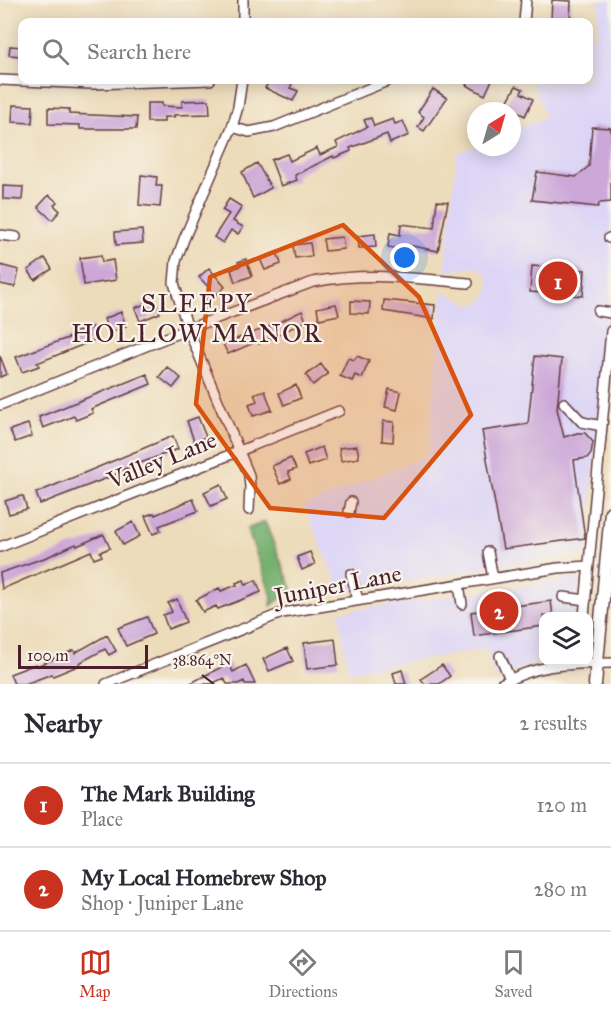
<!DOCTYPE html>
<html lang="en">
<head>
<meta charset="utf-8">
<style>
  :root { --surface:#fff; --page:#f7f7f7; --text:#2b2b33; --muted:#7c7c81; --line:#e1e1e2; --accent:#c8321e }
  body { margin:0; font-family:"IM FELL Great Primer",serif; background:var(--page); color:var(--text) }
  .controls { position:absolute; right:18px; bottom:18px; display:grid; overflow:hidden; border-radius:12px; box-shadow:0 3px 15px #0003 }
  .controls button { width:54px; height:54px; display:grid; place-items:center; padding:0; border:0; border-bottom:2px solid var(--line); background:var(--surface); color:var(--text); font:30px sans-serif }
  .compass { position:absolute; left:467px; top:102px; width:54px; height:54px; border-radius:50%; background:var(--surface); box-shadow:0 3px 15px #0003; rotate:37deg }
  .scale { position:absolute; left:18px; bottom:15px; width:130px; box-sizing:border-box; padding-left:6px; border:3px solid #4a1f2b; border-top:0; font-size:16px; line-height:21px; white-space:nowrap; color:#4a1f2b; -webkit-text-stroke:4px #f7f3e8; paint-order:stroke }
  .you { position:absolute; left:405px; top:258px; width:21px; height:21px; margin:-15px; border:4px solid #fff; border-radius:50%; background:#1a73e8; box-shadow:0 0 0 9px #1a73e833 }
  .badge { display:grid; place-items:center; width:39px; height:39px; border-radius:50%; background:var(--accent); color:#fff; font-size:20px; font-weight:700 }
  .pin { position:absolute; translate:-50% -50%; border:3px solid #fff; box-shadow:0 2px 6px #0006 }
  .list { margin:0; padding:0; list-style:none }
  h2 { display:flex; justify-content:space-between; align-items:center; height:78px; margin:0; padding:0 24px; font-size:26px }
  h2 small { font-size:20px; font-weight:400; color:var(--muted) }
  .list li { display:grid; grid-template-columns:39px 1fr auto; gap:18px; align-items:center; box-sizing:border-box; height:84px; padding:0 24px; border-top:2px solid var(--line) }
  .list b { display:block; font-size:22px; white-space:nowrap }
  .list p { margin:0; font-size:20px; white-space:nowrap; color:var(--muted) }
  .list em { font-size:20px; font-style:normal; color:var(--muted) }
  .icon { flex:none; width:33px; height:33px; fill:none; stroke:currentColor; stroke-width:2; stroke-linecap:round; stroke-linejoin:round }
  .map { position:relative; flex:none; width:611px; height:684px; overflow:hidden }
  .search { position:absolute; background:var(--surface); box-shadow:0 3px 15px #0003; left:18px; right:18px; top:18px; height:66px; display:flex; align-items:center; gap:15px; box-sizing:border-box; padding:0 21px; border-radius:12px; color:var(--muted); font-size:22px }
  .sheet { height:246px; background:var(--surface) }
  nav { display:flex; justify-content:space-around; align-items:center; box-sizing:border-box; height:84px; border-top:2px solid var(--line); background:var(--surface); font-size:16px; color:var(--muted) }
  nav a { display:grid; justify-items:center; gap:3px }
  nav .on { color:var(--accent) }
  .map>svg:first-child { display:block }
  .built { fill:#ddd5f6 }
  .forest { fill:#74b070; stroke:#5f684e; stroke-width:1.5 }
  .building { fill:#cca7d8 }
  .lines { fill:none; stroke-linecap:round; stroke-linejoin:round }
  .minor-casing { stroke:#623b40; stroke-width:12 }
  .major-casing { stroke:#623b40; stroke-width:15 }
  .minor { stroke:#fff; stroke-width:9 }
  .major { stroke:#fff; stroke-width:12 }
  .marked { fill:#d8530f; fill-opacity:0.2; stroke:#d8530f; stroke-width:4.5; stroke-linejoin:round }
  .ticks { fill:none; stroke:#4a1f2b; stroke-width:2 }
  .labels { text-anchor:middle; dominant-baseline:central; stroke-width:4.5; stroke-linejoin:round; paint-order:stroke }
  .street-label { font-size:24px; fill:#4a1f2b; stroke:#f7f3e8 }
  .neighbourhood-label { font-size:26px; letter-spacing:1.5px; fill:#4a1f2b; stroke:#f7f3e8 }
  .ticks-label { font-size:15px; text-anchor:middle; fill:#4a1f2b; stroke:#f7f3e8; stroke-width:4.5; stroke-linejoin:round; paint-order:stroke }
</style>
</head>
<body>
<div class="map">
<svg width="611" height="684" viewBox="0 0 611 684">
  <rect width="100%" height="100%" fill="#f7f3e8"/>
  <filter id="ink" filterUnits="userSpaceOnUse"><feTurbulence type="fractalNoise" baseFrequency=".0167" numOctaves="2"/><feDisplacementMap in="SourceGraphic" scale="12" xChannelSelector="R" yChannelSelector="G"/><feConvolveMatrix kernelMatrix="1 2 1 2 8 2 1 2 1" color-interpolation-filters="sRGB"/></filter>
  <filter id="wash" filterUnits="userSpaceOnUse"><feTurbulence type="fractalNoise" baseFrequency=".008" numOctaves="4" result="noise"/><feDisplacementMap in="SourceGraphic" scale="24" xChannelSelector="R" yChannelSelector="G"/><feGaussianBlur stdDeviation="1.35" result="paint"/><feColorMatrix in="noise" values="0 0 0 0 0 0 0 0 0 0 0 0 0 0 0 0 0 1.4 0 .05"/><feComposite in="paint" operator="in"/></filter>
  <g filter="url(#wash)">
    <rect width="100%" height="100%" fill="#eddcba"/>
    <path class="built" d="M600,0H611V279L587,552L341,592L304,506L428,455L443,291L472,306L484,300L490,288L487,275L476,266L445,272L457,153L476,146L512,147V131L546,118L531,80H588L589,36H596Z
      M576,578L582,588L579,616H544L543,661L495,678L487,649L348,671L339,612Z"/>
    <path class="forest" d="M265,522L292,589L271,606L272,596L247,529Z"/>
    <g id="blocks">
      <path class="building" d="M552,0L571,1L570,22L551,21Z
        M10,46L22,47V56L9,55Z
        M270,80H294L290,88L298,91L293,101L265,88Z
        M469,80H492L485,95L466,85Z
        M516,86L523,89L521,93L533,99L525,116L505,106Z
        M433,89L447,98L424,131L418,127L424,117L418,112Z
        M209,100L210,114L174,115V117H164V122H147V103H162V106L182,107V101Z
        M13,105L33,106L32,123L12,122Z
        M48,108L69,109V114L137,117L136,129H80V125L48,124Z
        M371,118L374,126L393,119L395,124L403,121L409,135L390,143L387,134L350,148L351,151L334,158L333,156L295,175L297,180L281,186L271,160L287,154L290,161L317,148L320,155L338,147L336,142L367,127L364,120Z
        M592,127L611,128V202L599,203L598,207L532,200L537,172L576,177L589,166Z
        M257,163L271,188L253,198L242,172Z
        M141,175L157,177L156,186H162L160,207L139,205Z
        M3,186L23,187L22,200L3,199Z
        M49,195L57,202L54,205L60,211L52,220L38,207Z
        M229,199L242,207L233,221L243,227L238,234L231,230L223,243L214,237L229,214L222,210Z
        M437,201L448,202L438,251L407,245L406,250L388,247L390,233L400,235L401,224L434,228Z
        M142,230L143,243L116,245L115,232Z
        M375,234L376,247L359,248L358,236Z
        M342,237L344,249L325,251L323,239Z
        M310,243L312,256L295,258L293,245Z
        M277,252L281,264L265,270L260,259Z
        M101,255L102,262L113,260L116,280L84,285L80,258Z
        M45,258L52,269L35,280L28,270Z
        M246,259L252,276L235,282L231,270L240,266L238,262Z
        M0,265L19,270L15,287L0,284Z
        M532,266L585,270L583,296L530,292Z
        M209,268L225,287L216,295L199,277Z
        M155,300L160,313L140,321L135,308Z
        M384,300L435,305L434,319L383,311Z
        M351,301L370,302L369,314L351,313Z
        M336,304L339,315L319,319L317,308Z
        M302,311L306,321L259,344L258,341L228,354L223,344L271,326Z
        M121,312L126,326L109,333L104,319Z
        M92,327L97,339L37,363L39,366L22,372L16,357L76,335L75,333Z
        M0,356L7,374L0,377Z
        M357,356L369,361L362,378L355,375L352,381L340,376L348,358L354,360Z
        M535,356L562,359L557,409L564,437L577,433H585L593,442L591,453L587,458L574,460L585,538L503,549L482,431L528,424Z
        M321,364L328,374L313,385L306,375Z
        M167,367L181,378L173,388L159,377Z
        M147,374L151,384L91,409L93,413L76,420L74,416L43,428L39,417Z
        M296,385L301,398L284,405L279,393Z
        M389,389L401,392L397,410L385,407Z
        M263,391H265L272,410L253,416L249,404L257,401L254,394Z
        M198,417L206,437L194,441L187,421Z
        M383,421L394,422L393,442L382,441Z
        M28,424L32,436L15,442L10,430Z
        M173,436L178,449L119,471L120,473L40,504L36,493Z
        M357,446L359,458L341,461L339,448Z
        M322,447L326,460L308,466L304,454Z
        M291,458L296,469L288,472L291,479L280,484L272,466Z
        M221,484L227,499L211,506L204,492Z
        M21,496H23L27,509L9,514L5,501Z
        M193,499L198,511L159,526L161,531L153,534L145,516L154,513L155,515Z
        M133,522L140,536L123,545L116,531Z
        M102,535H104L110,548L100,552L102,556L94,559L91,551L2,589L0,573L47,557L76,544L77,546Z
        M310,552L315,564L302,570L297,557Z
        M244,580L246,585L256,580L261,592L218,609L216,606L203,612L196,600L219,588L221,591L237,585L236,583Z
        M177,599L186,622L168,629L163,615L172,612L168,603Z
        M551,601L553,616H543V626L474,636L471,612Z
        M147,617L154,634L126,646L118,628Z
        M107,635L116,651L109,655L105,649L79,663L80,665L53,676L52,674L25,684H14L10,674L36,664L37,666L74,650L75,653Z
        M335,639L338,665L307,669L304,643Z
        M287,648L293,661L269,671L263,659Z
        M229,663L233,672L246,665L255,684H245L244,681L238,684H227L224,678L211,684H189Z
        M442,665L450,676L439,684H425L421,679Z
        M402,670L406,684H396L393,673Z"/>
    </g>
  </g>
  <g filter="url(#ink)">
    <use href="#blocks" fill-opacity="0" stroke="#623b40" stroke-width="1.5"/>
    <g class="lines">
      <defs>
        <path id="minor" d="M243,0V22
          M524,22L526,0
          M0,80L92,84L210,80
          M242,80L238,107L232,127L184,239L176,261L174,283L188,329L249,475L250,487L249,510
          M232,127L249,132L274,127L390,80
          M0,235L16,237
          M609,238H611
          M598,311L611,313
          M564,403L582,422L602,426
          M0,405L188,329L313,282C367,272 415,278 468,283
          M349,512L351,502
          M0,547L339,411
          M488,552L493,578
          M351,574L358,600
          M459,584L462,604
          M563,597L586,600
          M584,616L611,331
          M500,656L510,679
          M106,684L282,613L558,568L589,566
          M501,684C540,663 568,664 611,663"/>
        <path id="major" d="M595,684L611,512"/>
      </defs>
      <use href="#minor" class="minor-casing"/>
      <use href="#major" class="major-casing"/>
      <use href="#minor" class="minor"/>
      <use href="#major" class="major"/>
    </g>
  </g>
  <path class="marked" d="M343,225L419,297L471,415L384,518L270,508L196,404L210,277Z"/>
  <path class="ticks" d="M202,675L214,684"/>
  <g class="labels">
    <g class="street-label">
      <text transform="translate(162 460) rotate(-22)">Valley Lane</text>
      <text transform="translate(338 585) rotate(-11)">Juniper Lane</text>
    </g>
    <g class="neighbourhood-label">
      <text x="197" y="303">SLEEPY<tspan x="197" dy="30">HOLLOW MANOR</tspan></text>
    </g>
  </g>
  <g class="ticks-label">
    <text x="202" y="665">38.864°N</text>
  </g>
</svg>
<div class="controls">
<button><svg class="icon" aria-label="layers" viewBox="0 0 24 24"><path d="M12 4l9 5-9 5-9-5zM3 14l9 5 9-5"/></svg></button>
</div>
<svg class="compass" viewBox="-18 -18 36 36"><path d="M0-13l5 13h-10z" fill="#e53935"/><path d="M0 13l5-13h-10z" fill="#7c7c81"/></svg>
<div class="scale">100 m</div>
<div class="you"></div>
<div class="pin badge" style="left:558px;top:281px">1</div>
<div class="pin badge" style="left:499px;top:611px">2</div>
<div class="search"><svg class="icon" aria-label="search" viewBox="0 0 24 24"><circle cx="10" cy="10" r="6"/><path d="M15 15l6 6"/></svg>Search here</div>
</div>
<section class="sheet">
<h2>Nearby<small>2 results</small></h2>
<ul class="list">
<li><span class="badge">1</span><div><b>The Mark Building</b><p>Place</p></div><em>120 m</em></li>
<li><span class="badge">2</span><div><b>My Local Homebrew Shop</b><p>Shop · Juniper Lane</p></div><em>280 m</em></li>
</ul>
</section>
<nav>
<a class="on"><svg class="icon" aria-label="map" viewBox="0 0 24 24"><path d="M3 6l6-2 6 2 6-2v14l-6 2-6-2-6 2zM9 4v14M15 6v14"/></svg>Map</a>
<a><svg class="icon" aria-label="directions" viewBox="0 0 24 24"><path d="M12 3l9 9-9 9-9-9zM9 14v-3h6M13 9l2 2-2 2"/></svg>Directions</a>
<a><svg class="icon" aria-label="saved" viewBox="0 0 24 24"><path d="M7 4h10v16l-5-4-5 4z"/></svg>Saved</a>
</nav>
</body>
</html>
